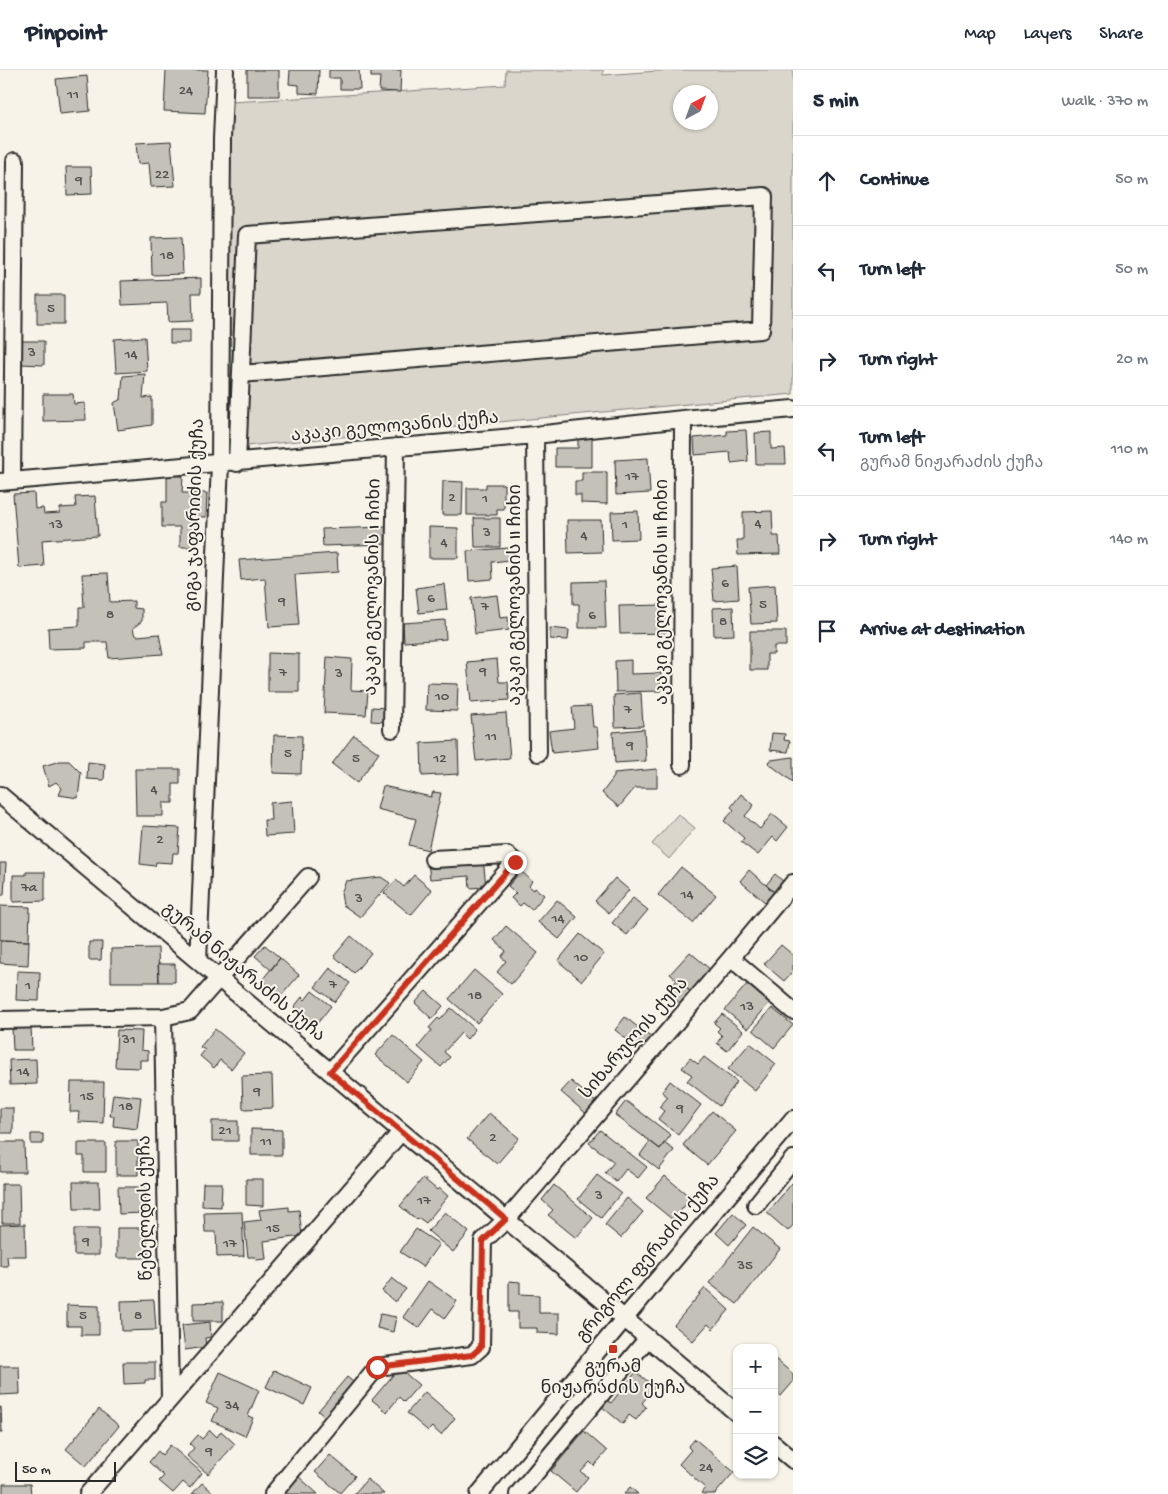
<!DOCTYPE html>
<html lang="en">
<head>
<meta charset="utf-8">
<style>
  :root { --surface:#fff; --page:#f6f6f7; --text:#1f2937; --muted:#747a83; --line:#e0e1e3 }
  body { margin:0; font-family:"Gochi Hand","Noto Sans Georgian",sans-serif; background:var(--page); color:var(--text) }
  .controls { position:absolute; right:15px; bottom:15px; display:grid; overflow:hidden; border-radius:10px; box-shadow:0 1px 4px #0004 }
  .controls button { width:45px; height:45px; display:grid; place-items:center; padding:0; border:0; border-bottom:1px solid var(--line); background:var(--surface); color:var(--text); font:25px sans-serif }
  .compass { position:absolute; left:673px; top:15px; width:45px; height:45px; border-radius:50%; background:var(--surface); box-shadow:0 1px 4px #0004; rotate:41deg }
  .scale { position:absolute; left:15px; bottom:12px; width:101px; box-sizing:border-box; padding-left:5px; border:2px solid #2b2b2b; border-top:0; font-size:14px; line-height:18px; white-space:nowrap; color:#2b2b2b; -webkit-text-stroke:4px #f7f3e8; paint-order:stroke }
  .stop { position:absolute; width:15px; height:15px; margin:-11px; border:4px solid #c8321e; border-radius:50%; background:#fff }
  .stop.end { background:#c8321e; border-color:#fff; box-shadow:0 1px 5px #0008 }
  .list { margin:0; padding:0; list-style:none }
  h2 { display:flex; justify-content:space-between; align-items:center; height:65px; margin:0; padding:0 20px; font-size:21px }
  h2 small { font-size:16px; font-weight:400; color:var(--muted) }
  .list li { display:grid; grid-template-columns:32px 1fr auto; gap:15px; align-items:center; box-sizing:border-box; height:90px; padding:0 20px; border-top:1px solid var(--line) }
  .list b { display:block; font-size:19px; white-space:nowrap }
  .list p { margin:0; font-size:16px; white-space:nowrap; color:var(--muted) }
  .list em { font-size:16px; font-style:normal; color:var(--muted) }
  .icon { flex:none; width:28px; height:28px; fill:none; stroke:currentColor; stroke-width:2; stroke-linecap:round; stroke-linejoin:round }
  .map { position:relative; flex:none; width:793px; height:1424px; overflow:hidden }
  header { display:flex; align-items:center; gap:30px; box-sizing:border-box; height:70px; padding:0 25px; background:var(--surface); border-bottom:1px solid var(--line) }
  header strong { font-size:24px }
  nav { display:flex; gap:28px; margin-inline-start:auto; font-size:18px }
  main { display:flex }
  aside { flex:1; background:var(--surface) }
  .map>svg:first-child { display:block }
  .green { fill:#dad6cc; stroke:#82807c; fill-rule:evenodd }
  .building { fill:#c4c1b9; stroke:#2b2b2b }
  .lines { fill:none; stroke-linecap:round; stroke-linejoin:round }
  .minor-casing { stroke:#2b2b2b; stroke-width:20 }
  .minor { stroke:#f7f3e8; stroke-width:16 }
  .route { stroke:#c8321e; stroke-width:6 }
  .poi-dot { fill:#c8321e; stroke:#f7f3e8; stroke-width:2 }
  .labels { text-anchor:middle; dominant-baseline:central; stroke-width:4; stroke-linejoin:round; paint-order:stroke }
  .number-label { font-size:15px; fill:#51504e }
  .street-label { font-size:18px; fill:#2b2b2b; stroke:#f7f3e8 }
  .poi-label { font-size:18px; fill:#2b2b2b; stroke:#f7f3e8 }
</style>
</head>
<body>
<header>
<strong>Pinpoint</strong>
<nav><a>Map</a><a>Layers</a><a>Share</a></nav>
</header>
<main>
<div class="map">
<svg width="793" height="1424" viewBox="0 0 793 1424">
  <rect width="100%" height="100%" fill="#f7f3e8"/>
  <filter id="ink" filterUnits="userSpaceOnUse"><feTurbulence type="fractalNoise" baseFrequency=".02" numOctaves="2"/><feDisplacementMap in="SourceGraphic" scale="10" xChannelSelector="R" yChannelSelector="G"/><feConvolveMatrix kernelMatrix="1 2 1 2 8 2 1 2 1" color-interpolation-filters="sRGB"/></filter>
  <g filter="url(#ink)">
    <path class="green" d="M506,0H603V5L671,0H793V324L225,378L232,32L505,15ZM680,22H710V52H680Z
      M678,744L695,758L669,789L652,774Z"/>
    <path class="building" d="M166,0H208L205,43L164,41Z
      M247,0H279V26H247Z
      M290,0H319L318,24L299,23V15L289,14Z
      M329,0H359L360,19H340V8H329Z
      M371,0H401L400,22L379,21L380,7H371Z
      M87,6L90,41L60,44L56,9Z
      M171,71L175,116L151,117L149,93L138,94L136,73Z
      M66,97H91L92,124L67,125Z
      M181,167L183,204L152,205L151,168Z
      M201,208V223H192L193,251L168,252L167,233L122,235L121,211Z
      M37,225H64V254H37Z
      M170,260H190V273H170Z
      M145,267L147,301L116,303L114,269Z
      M20,271H44V295L20,294Z
      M145,304L143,328L152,327V355L118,360L114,333L121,329L123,306Z
      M43,324H73L74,334L85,333L86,350L43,351Z
      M746,360L748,391L731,393L730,382L695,385L694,368L727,365V361Z
      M771,362V379L785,378L786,394H756L755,363Z
      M578,368H592V397H555V378H578Z
      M648,388L650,423L616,425L615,390Z
      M582,402H607V434L581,433V425H575V411H582Z
      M167,405L183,406L182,423H207L206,447H198V477H180V457H162V432H167Z
      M443,411L463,412L462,445H442Z
      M486,414H504V439H497V445H467V418H486Z
      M34,423L35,439L43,438L44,444L60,443V438L76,437L75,427L95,426L98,466L42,470L44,496L19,498L13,424Z
      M638,441L639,469L612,470L611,442Z
      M772,441L773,466H779L780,484L738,485L737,470H743V442Z
      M474,448H500V477H475Z
      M567,450H601L602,482L568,483Z
      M387,457V474L323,476L322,459Z
      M429,457L458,458V488H429Z
      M509,478L510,490L492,492L493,509L469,511L467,481Z
      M337,483L338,502L295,505L299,555L269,557L265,508L241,510L239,490Z
      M737,496L739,529L714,531L711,498Z
      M108,503L110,532L134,531V538L142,539V551L133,558L134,563L137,566L159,564L163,584L109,588L107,572H86V578L49,579L48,558L79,556V537H84L82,504Z
      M604,511L606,558H579V534H573V512Z
      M444,514L447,540L419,543L416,518Z
      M775,515L777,553L751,554L748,517Z
      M497,525L500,548L508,547L509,560L475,564L471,528Z
      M664,535L665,563L620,564L619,536Z
      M733,537L734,565L714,566L713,538Z
      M445,550L446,569L404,572L403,553Z
      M550,558L569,560L568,570L550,569Z
      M750,561H786V576H774V584H767V600H750Z
      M268,583L299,584V622H268Z
      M327,587L352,589L351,620L368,621L366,645L324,643Z
      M497,589L499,612H508L509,630L471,633L467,592Z
      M631,590V604L661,603V621L616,622L615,591Z
      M427,613L458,614L457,641L426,640Z
      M641,623L643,656L615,657L614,625Z
      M591,636L593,657H597L599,678L552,683L549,661L574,658L572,637Z
      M372,637L386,638L385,652L371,651Z
      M506,643L510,688L476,691L471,646Z
      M644,659L646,691L615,693L613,662Z
      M772,663L785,664L784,670L790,671L788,682L770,680Z
      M274,665L302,666L301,704L273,703Z
      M354,665L379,683L357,713L332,694Z
      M458,671L459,704L422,706L421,673Z
      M793,687V712L768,693L771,690Z
      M60,691H69L81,703L78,728L59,725L62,718L56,712L49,716L43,696Z
      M88,692L105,694L104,710L87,709Z
      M135,699H180V714H173V733H163V746H136Z
      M657,699V718H635L619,737L602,723L614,707V703Z
      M383,716L431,727L433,722L441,723L428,780L409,775L416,749L377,739Z
      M741,724L754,735L745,746L760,759L772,744L788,757L777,771L773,767L758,785L741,772L744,768L724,751L734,740L731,737Z
      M292,731L294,764L265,766L264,750H271L270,733Z
      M143,756L180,758L178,783H173L172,793L156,792L155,796L140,794Z
      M483,788L486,817L470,818L469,806L430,809L428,792Z
      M0,793H6L4,825H0Z
      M681,797L716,825L693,853L658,825Z
      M749,800L775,823L766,833L740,811Z
      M521,801L532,811L529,816L534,820L535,818L544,825L532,840L523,833L520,836L511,828L516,823L508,816Z
      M26,802H45V831L13,832V805H26Z
      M775,804L784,812L775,823L766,815Z
      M414,805L432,820L411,845L384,823L396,810L404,817Z
      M381,807L390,813L360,847L343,835L341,823L346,811Z
      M615,808L629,820L609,843L595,831Z
      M633,828L648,840L627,865L612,853Z
      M557,830L577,847L559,869L538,852Z
      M0,836L30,837L29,871L0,870Z
      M506,856L538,883L511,914L497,902L506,891L501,887L506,881L494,870Z
      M580,864L604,884L582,911L558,891Z
      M351,866L371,883L354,903L334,886Z
      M0,870L29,871L28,895L0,893Z
      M89,872H102L101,890H89Z
      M265,875L280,888L271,900L255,886Z
      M781,875L793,885V901L784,911L764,894Z
      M158,878L159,912H111V879Z
      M690,882L712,901L693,924L670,904Z
      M280,888L299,905L281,926L262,910Z
      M158,894H175V912H159Z
      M330,898L350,913L335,932L315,917Z
      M474,900L502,924L477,953L449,929Z
      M17,901L40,902L39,931L16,930Z
      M677,910L693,924L683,936L666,922Z
      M747,914L769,933L748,959L725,940Z
      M312,921L331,936L316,955L294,937L302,927L305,930Z
      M426,921L443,936L432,949L415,933Z
      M451,938L475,959L467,969L461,963L444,982L450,987L441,997L418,977L432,960L429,958L438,948L440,950Z
      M772,938L793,955L774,978L753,960Z
      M722,944L743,961L727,981L717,973L722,966L717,961L720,958L714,953Z
      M625,947L653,969L643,982L615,960Z
      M31,956L32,980H13L12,957Z
      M215,959L244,983L231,999L220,990L214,998L200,986L205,980L200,977Z
      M117,960L142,961L141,980L148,981V990H140V998L115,997Z
      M393,965L424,992L407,1012L375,985Z
      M750,973L776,994L755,1021L728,999Z
      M704,987L737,1012L719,1036L687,1011L692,1005L682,998L690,988L698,994Z
      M36,989L37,1014L10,1015L9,990Z
      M272,1005L273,1038L243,1039L242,1006Z
      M571,1011L598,1034L589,1046L561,1022Z
      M670,1011L701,1035L678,1065L658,1049L664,1041L659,1037L668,1027L662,1022Z
      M71,1012H104L103,1053L78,1052L79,1042H70Z
      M113,1024L141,1027L137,1059L113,1056L114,1046H110Z
      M626,1031L671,1065L660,1079L615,1045Z
      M0,1038H13V1063H0Z
      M712,1041L736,1061L707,1095L683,1075Z
      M489,1043L519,1068L497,1094L467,1069Z
      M212,1051H238V1071H212Z
      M251,1059L282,1060V1085H251Z
      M600,1060L647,1097L638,1108L626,1099L616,1112L605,1103L614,1092L589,1073Z
      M31,1064H43V1074H31Z
      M116,1071H138V1105H116Z
      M650,1071L660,1079L664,1073L674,1080L659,1100L640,1085Z
      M0,1072H24L25,1102H0Z
      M78,1073H106V1102H84V1086H78Z
      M597,1105L621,1123L601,1148L578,1129Z
      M665,1106L691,1128L673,1150L646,1128Z
      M423,1108L437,1120L439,1118L448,1126L426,1153L419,1148L417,1150L400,1136Z
      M246,1109H263V1136L246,1135Z
      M73,1112H99L100,1139H74Z
      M793,1112V1155L788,1161L767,1143Z
      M203,1113H222L221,1137L202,1136Z
      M2,1114H19L20,1153H2Z
      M554,1115L593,1148L576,1168L548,1145L553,1140L542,1130Z
      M118,1117H144L145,1143L119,1144Z
      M627,1128L643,1142L621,1168L605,1155Z
      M289,1137V1141L299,1140L302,1166L264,1171L266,1189L256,1190L255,1187H248L244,1152L261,1150L259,1140Z
      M242,1142L244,1186L217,1187L216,1162H205L204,1143Z
      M445,1142L469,1162L453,1182L428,1161Z
      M733,1143L746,1155L729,1175L716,1163Z
      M25,1154L26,1186H7L8,1196H0V1155Z
      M753,1157L780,1179L737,1234L709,1213Z
      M117,1158H148V1188H117Z
      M74,1159H99V1185H74Z
      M416,1159L439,1174L423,1197L400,1182Z
      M392,1208L406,1219L395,1232L382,1221Z
      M428,1211L457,1231L445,1248L433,1239L419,1258L403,1247Z
      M509,1211L520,1212V1224L539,1225V1243H559V1264L537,1263V1258H518V1242H509Z
      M705,1218L729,1240L713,1259L708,1254L693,1271L674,1255Z
      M154,1230L156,1260L122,1261L121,1231Z
      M223,1232V1251H193V1233Z
      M67,1235L99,1236V1265H81V1256H67Z
      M380,1244L396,1247L393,1262L377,1258Z
      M210,1252L211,1267L205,1268L206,1277L185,1280L182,1255Z
      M774,1288L793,1304V1312L781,1326L774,1321Z
      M123,1292H155V1310H145V1313L124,1314Z
      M0,1296H19L20,1324L0,1325Z
      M399,1298L419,1315L404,1332L399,1327L387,1342L372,1330Z
      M274,1300L312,1318L304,1335L266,1317Z
      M220,1302L259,1320L248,1346L253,1348L245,1366L212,1351L218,1338L206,1333Z
      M636,1302L655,1317L642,1333L646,1337L636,1350L629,1345L623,1354L601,1336L607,1330L611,1333Z
      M347,1307L353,1312L325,1347L318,1341Z
      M425,1322L455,1348L441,1365L432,1357L428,1361L407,1343Z
      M0,1337H1L2,1362H0Z
      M99,1339L119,1356L86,1396L66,1379Z
      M210,1360L217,1367L221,1361L235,1374L208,1404L187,1386L194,1378L190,1374L198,1365L202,1369Z
      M584,1361L607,1381L594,1396L590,1392L581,1402L588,1407L576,1422L551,1401Z
      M695,1369L734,1402L715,1424H703L701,1423L705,1418L679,1394L691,1380L688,1377Z
      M170,1375L202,1403L190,1418L183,1412L173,1423L159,1411L164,1406L149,1392L158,1381L162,1385Z
      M330,1385L355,1406L340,1423L315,1402Z
      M299,1407L318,1424H284Z
      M367,1409L384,1424H354Z
      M202,1413L215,1424H192Z
      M3,1414H30L31,1424H3Z
      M630,1417L638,1424H624Z"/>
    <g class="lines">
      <defs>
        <path id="minor" d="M535,365L538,683
          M237,393L247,165L764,126L761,260L241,304
          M12,411L15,91
          M0,412L535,365L683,349L793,339
          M392,659L396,377
          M682,695L683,349
          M0,725L737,1343
          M731,888L793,941
          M198,891L220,394L222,69L225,0
          M163,947L170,1328
          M0,950L163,947L190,941L308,807
          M330,1002L515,792L507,785L433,789
          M756,1135L793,1089
          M774,1374L793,1390
          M88,1424L401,1062
          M273,1424L377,1297L472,1285L481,1277L483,1171L507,1149L731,888L793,813
          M479,1424L624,1249L793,1049
          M518,1424L648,1268"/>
      </defs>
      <use href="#minor" class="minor-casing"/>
      <use href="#minor" class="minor"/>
    </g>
  </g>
  <g class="lines" filter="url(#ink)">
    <path class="route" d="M377,1297L472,1285L481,1277L483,1171L506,1149L330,1002L515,792"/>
  </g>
  <rect class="poi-dot" x="608" y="1274" width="10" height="10" rx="2.5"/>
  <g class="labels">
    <g class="number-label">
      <text x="186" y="21">24</text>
      <text x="73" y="25">11</text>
      <text x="162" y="105">22</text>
      <text x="79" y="111">9</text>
      <text x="167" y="186">18</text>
      <text x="51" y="239">5</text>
      <text x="32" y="283">3</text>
      <text x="131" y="285">14</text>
      <text x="632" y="407">17</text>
      <text x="452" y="428">2</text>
      <text x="485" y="429">1</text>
      <text x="758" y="454">4</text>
      <text x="56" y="455">13</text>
      <text x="625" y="455">1</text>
      <text x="487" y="463">3</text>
      <text x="584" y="466">4</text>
      <text x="444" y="473">4</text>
      <text x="725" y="514">6</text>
      <text x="431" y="529">6</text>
      <text x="282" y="532">9</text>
      <text x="763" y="535">5</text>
      <text x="485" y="537">7</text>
      <text x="110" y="545">8</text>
      <text x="592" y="546">6</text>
      <text x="723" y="552">8</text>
      <text x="483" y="602">9</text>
      <text x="283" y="603">7</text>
      <text x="339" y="604">3</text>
      <text x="442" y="627">10</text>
      <text x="628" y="640">7</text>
      <text x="491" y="667">11</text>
      <text x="630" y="676">9</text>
      <text x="288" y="684">5</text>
      <text x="356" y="689">5</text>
      <text x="440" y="689">12</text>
      <text x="154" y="720">4</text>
      <text x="160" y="770">2</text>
      <text x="29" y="818">7a</text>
      <text x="687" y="825">14</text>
      <text x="359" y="829">3</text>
      <text x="558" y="849">14</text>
      <text x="581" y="888">10</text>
      <text x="333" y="915">7</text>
      <text x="28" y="916">1</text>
      <text x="475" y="926">18</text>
      <text x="747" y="937">13</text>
      <text x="129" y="970">31</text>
      <text x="23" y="1002">14</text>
      <text x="257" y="1022">9</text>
      <text x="87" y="1027">15</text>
      <text x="126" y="1037">18</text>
      <text x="680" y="1039">9</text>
      <text x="225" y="1061">21</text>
      <text x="493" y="1068">2</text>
      <text x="266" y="1072">11</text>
      <text x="599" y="1126">3</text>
      <text x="424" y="1131">17</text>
      <text x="273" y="1159">15</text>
      <text x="86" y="1172">9</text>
      <text x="230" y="1174">17</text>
      <text x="745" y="1196">35</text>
      <text x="83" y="1246">5</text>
      <text x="138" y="1246">8</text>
      <text x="232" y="1336">34</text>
      <text x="209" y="1382">9</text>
      <text x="706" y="1398">24</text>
    </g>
    <g class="street-label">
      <text transform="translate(395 358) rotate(-5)">აკაკი გელოვანის ქუჩა</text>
      <text transform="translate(196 445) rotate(-88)">გიგა ჯაფარიძის ქუჩა</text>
      <text transform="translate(374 517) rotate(-89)">აკაკი გელოვანის I ჩიხი</text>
      <text transform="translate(663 522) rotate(-90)">აკაკი გელოვანის III ჩიხი</text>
      <text transform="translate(516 525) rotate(-90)">აკაკი გელოვანის II ჩიხი</text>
      <text transform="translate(243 903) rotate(40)">გურამ ნიჟარაძის ქუჩა</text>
      <text transform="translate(635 969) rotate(-49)">სიხარულის ქუჩა</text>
      <text transform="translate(147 1138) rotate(-91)">წებელდის ქუჩა</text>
      <text transform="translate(649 1189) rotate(-50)">გრიგოლ ფერაძის ქუჩა</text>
    </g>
    <g class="poi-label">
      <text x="613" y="1298">გურამ<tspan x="613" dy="21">ნიჟარაძის ქუჩა</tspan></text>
    </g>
  </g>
</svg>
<div class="controls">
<button>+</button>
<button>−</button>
<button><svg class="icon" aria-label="layers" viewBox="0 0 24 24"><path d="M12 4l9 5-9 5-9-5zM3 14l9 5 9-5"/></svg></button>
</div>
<svg class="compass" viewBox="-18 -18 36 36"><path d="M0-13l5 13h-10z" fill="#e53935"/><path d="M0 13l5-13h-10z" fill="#747a83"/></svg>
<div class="scale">50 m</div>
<div class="stop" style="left:377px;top:1297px"></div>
<div class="stop end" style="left:515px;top:792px"></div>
</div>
<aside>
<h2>5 min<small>Walk · 370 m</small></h2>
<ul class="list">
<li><svg class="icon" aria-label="ahead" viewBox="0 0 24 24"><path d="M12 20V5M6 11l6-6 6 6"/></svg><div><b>Continue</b></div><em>50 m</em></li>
<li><svg class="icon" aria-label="left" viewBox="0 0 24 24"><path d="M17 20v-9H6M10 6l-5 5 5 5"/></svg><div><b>Turn left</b></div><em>50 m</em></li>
<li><svg class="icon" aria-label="right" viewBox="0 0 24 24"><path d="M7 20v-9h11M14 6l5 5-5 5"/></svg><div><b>Turn right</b></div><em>20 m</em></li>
<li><svg class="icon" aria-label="left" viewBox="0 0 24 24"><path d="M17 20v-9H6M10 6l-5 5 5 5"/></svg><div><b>Turn left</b><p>გურამ ნიჟარაძის ქუჩა</p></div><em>110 m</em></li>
<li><svg class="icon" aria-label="right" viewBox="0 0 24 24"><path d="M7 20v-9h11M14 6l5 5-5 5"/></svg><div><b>Turn right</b></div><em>140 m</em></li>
<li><svg class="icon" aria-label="arrive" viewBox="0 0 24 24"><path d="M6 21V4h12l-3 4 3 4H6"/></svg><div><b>Arrive at destination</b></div></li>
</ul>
</aside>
</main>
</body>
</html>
